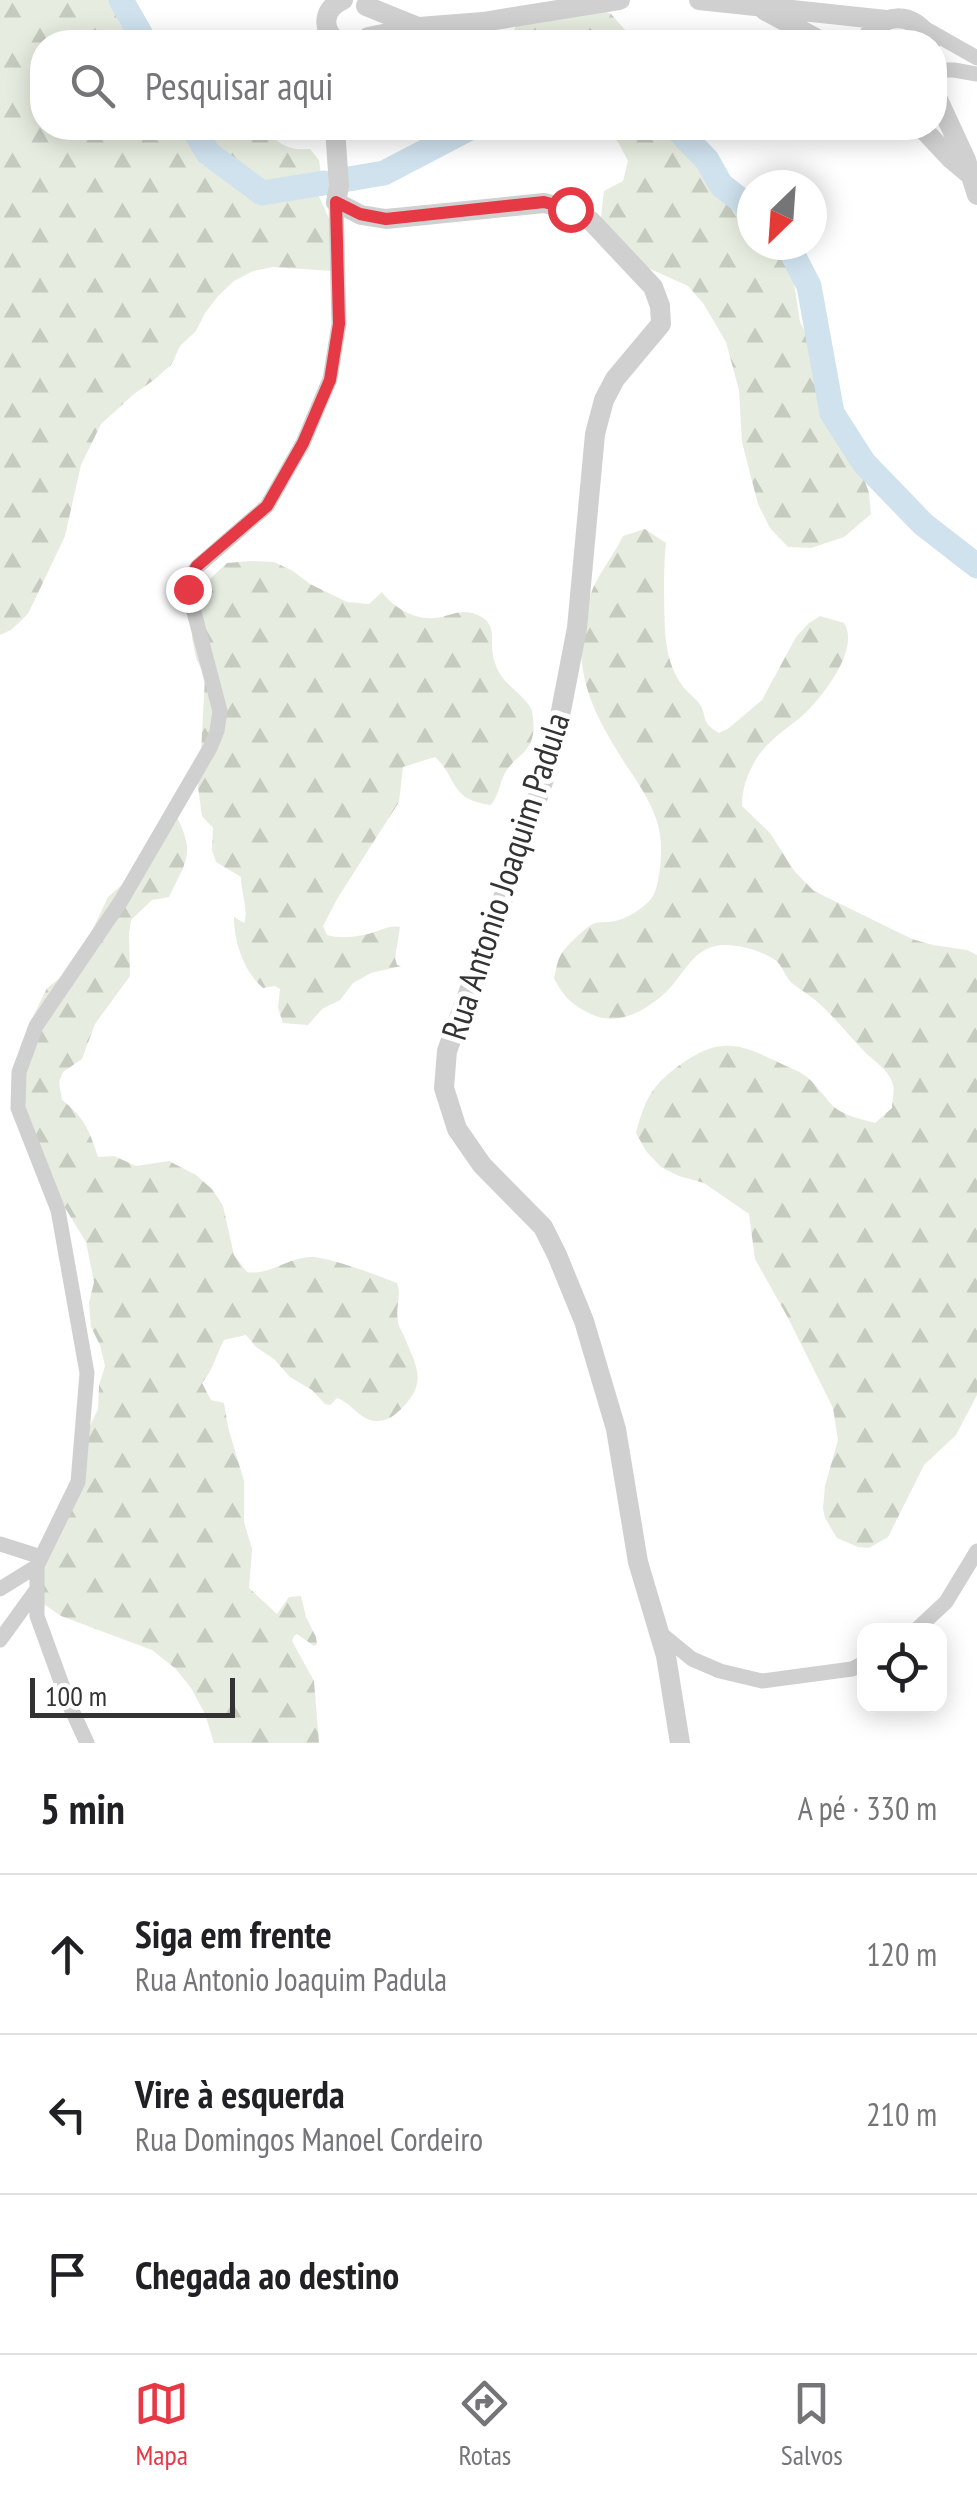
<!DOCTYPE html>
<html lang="pt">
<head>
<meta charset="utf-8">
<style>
  :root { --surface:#fff; --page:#f6f6f6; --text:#202124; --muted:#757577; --line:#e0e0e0; --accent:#e63946 }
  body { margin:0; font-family:"PT Sans Narrow",sans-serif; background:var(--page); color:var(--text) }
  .controls { position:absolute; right:30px; bottom:30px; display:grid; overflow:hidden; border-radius:20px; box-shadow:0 5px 25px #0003 }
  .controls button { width:90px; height:90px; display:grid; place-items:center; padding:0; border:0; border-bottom:2px solid var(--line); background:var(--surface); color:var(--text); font:50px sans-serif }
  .compass { position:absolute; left:737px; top:170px; width:90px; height:90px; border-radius:50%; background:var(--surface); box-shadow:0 5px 25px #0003; rotate:205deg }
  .scale { position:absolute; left:30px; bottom:25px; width:205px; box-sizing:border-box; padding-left:10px; border:5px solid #333; border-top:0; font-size:28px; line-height:35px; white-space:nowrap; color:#333; -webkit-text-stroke:8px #fff; paint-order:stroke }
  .stop { position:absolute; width:30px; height:30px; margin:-22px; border:8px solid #e63946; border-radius:50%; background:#fff }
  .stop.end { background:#e63946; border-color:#fff; box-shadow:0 2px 10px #0008 }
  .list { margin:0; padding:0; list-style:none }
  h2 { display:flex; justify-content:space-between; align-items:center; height:130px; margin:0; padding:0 40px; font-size:42px }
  h2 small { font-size:32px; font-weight:400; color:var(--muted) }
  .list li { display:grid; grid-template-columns:65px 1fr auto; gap:30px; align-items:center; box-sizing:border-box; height:160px; padding:0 40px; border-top:2px solid var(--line) }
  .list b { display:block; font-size:38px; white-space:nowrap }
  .list p { margin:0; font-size:32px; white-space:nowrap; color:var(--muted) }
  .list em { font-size:32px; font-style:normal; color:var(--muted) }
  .icon { flex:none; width:55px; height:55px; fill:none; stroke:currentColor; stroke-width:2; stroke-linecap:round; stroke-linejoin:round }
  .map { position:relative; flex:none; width:977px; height:1743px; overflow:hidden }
  .search { position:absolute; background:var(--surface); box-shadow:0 5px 25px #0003; left:30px; right:30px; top:30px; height:110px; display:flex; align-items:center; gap:25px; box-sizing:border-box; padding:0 35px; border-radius:40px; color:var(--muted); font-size:38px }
  .sheet { height:610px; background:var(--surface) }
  nav { display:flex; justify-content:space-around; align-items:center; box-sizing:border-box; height:140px; border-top:2px solid var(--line); background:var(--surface); font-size:28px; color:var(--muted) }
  nav a { display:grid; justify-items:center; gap:5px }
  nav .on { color:var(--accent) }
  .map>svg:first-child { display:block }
  .forest { fill:url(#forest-firs) }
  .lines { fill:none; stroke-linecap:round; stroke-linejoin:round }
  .river { stroke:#cfe2ee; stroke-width:25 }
  .minor { stroke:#d0d0d0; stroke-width:15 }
  .tertiary { stroke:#d0d0d0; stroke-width:20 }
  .route { stroke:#e63946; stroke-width:12 }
  .labels { text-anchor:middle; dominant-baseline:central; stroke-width:10; stroke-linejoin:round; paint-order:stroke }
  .street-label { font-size:35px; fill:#333; stroke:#fff }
</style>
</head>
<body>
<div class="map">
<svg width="977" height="1743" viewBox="0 0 977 1743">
  <defs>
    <pattern id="forest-firs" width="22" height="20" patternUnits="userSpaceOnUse" patternTransform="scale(2.5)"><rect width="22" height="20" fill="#e6ecdf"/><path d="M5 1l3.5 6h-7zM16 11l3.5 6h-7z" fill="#c6cbc0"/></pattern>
  </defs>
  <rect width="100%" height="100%" fill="#fff"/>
  <path class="forest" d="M0,0H123L149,42H42V128H263C280,143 285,151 310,149L319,160L321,174L317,192L332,225L333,271L273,267L253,271L234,281L218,296L205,313L196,331L180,346L171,365L154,380L134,394L101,424L81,465L65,536L28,614L11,630L0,635Z
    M592,5L611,14L626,31L625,42H505L520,21Z
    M605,128H663L712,169L727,185L740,206L752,215V245H775L793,277L800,322L809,340L812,364L854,449L869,493L871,514L844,537L811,548L788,547L770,528L758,504L742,442L739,390L726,342L703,303L688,286L646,267L611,235L601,217L604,191L623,181L628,161L618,142Z
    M645,529L666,543C664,560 664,575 664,591C665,624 662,657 682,685C686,691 693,696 698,702C709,715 698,721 719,733L729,728L762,700L796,637L809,623L820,616L844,623C861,649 821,699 801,717C785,730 766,742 755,761C747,775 742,789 742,806L770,833L795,872L814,891L912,939L933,945L967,950L977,955V1395L956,1435L924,1465L888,1537L869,1548L858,1547L837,1538L825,1518L823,1508L825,1486L838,1440L833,1408L787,1316L755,1259L749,1214L704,1183L679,1176L661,1167L646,1151L636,1133C646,1094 655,1082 687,1060C724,1036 744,1046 780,1063C789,1068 800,1071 807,1077C817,1085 824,1097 833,1106C844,1116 861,1119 875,1123L892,1108C892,1101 895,1091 893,1085C889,1069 874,1062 864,1051C850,1037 837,1020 822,1006C813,997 802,991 792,983C784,976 783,965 774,959C760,950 732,942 715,946C691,952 682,977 666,992C646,1011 617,1027 591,1014C572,1005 563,996 554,978C556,971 557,962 560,956C563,949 586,927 593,924C599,921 608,923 615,921C627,919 646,907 653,896C659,885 661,864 661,851C662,821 648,798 632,774C594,716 566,668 590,596C597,575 613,557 623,536Z
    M252,561L274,562L293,571L310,584L347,602L369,604L382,592C394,608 414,620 435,618C447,617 459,609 472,613C502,622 487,641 495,663C502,684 517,689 528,704C533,711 532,711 533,719C537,756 514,752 503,777C499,787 498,796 491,805C449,800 458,778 435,757L403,767L399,802L337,899L323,926L327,935C340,939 355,937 368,934C381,931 388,925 400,927L395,958L397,965L401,966L371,973L353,983L340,1000L322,1009L308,1025L283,1023L278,1008L280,989L275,986L263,988C244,972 234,942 234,917L244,923C249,912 241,892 241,877L216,862L212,850L213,828L202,816L196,773L201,753L205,677L196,658L192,638L193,616L211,578L227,563Z
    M173,810C196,852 188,858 169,897L152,900L131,920L129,934L130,976L95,1024L82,1059L63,1072L59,1082L62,1100C85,1118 89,1130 98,1157L114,1156L136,1166L169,1161L196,1175L213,1190L223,1206L234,1255L247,1272C269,1276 287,1258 310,1257C330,1257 376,1275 397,1283C402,1297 395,1307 398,1321C398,1326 402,1331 404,1336C416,1366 428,1381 403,1407C395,1415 389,1421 376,1421C359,1420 352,1403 337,1398L330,1405L325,1404L312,1390L290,1377L274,1359L256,1347L246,1335L224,1340C216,1355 213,1370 202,1383L211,1400L224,1403L228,1427L244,1481V1522L252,1549L249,1588L277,1614L289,1597L301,1596L306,1617L316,1637L317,1644L314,1646L297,1634L294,1636L292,1641L314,1681L319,1743H214L205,1714L191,1688L176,1669L152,1650L61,1616L45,1605L38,1594L35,1576L69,1487L78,1451L98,1409L99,1386L105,1366L100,1345L91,1327L89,1303L94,1282L86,1242L34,1157L18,1075L27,1029L47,988L69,971L81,954L108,897L125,882Z"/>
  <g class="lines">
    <path class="river" d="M121,0L145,42
      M193,128L208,153L262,193L324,183
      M676,128L707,160L721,185L752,209
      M343,180L384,173L470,128
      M788,245L809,286L832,413L864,463L923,524L977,566"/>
    <path class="minor" d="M919,25L977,58
      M934,70H954L977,74
      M0,1544L41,1557
      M0,1589L37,1566
      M916,1630L946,1602L977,1551
      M659,1632L692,1659L720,1671L762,1681L852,1669L864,1663
      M0,1640L37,1589
      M87,1743L69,1704L37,1616V1566L78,1482L87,1373L58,1210L18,1108L19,1072L36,1026L121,901L210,748L217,731L220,711L188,589L190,578L197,567L267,506L303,443L330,379L339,324L336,202"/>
    <path class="tertiary" d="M699,0L886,20
      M366,6L418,27
      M764,10L823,42
      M368,37L419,27L483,22L620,0
      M337,42C321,28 323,9 343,0
      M865,42C879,11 916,10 931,42
      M934,91L966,160L977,195
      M335,128L339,186L336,202L361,215L386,219L544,203L570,209L591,221L653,287L660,306L661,324L615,379L604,400L595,434L577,628L553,752L513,871L447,1051L444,1088L457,1129L482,1165L543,1227L557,1255L584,1321L616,1429L638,1562L666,1656L680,1743
      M922,128L950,158L968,173"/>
  </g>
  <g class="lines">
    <path class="route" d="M188,589L190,578L197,566L267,506L303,443L330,380L339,324L336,202L360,214L386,219L544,202L570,209"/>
  </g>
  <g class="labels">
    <g class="street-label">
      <text transform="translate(505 876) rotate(-72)">Rua Antonio Joaquim Padula</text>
    </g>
  </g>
</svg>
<div class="controls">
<button><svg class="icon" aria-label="locate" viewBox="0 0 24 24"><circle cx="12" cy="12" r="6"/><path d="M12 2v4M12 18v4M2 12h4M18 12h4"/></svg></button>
</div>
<svg class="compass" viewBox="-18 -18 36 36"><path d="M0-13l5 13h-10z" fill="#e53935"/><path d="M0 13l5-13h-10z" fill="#757577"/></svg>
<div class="scale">100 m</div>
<div class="stop" style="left:570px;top:209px"></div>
<div class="stop end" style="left:188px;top:589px"></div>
<div class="search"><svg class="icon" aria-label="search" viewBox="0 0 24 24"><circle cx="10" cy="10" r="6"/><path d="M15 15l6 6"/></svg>Pesquisar aqui</div>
</div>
<section class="sheet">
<h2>5 min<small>A pé · 330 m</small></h2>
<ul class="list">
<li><svg class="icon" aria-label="ahead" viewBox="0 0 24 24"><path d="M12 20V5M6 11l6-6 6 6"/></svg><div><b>Siga em frente</b><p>Rua Antonio Joaquim Padula</p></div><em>120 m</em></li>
<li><svg class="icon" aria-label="left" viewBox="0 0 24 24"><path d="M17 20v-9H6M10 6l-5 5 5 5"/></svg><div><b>Vire à esquerda</b><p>Rua Domingos Manoel Cordeiro</p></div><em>210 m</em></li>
<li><svg class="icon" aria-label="arrive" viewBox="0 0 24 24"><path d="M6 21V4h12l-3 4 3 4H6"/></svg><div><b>Chegada ao destino</b></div></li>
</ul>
</section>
<nav>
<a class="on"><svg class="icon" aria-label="map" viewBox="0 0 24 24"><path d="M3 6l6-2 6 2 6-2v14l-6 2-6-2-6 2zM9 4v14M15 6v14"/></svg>Mapa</a>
<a><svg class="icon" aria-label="directions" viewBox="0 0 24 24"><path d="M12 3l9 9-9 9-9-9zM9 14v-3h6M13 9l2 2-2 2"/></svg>Rotas</a>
<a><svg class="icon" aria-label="saved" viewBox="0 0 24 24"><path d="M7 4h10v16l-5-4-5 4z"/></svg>Salvos</a>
</nav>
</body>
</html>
